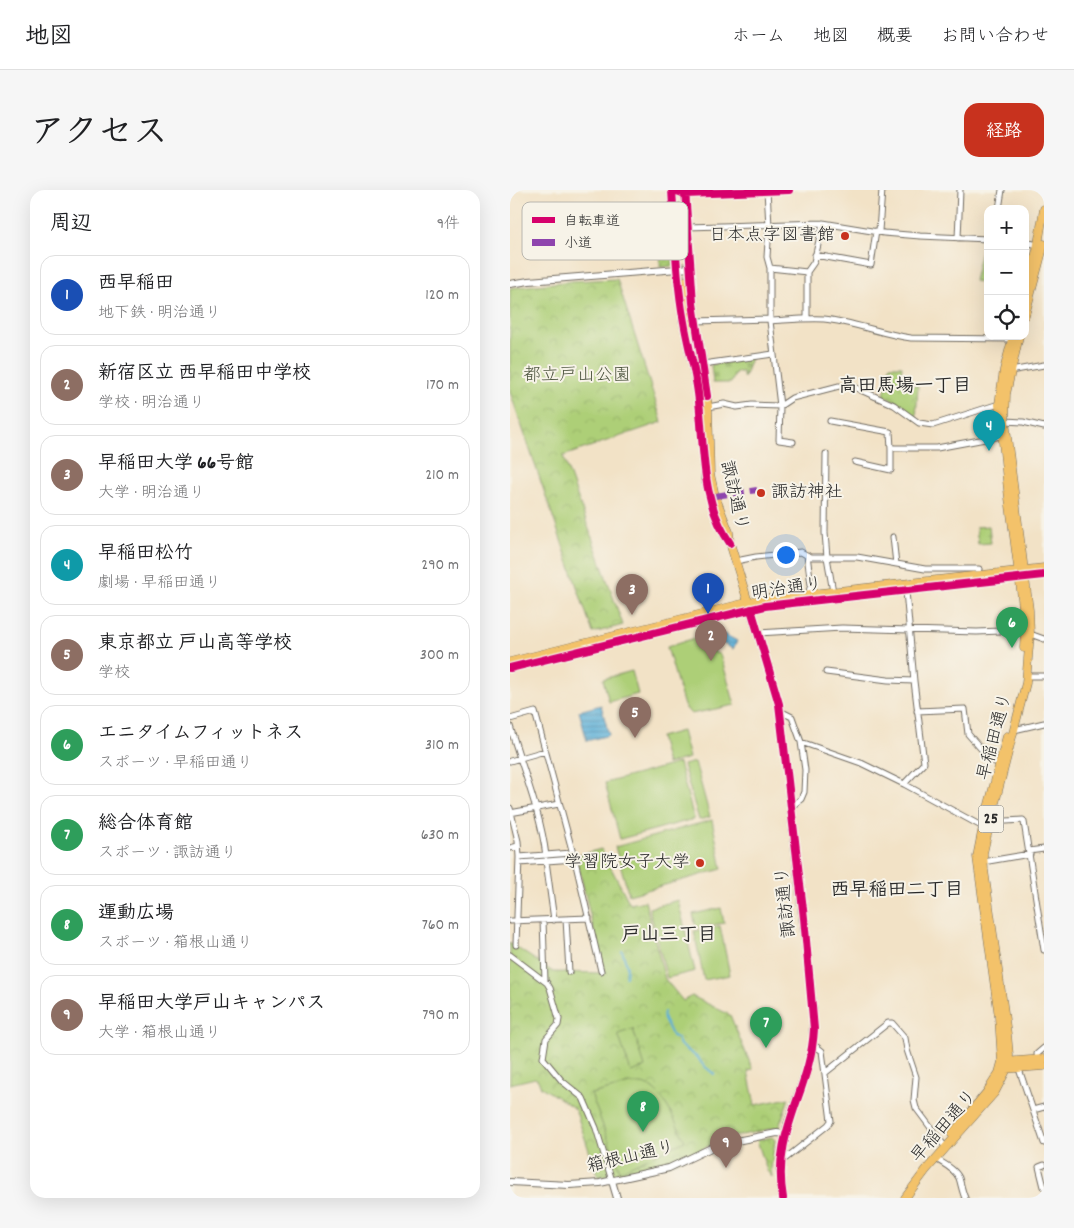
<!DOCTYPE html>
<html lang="ja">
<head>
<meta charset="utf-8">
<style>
  :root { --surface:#fff; --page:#f6f6f6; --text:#202124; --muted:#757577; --line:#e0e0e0; --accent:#c8321e }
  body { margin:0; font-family:Dekko,"Klee One",sans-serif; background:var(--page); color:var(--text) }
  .controls { position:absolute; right:15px; top:15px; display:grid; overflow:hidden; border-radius:10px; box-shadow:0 5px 20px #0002 }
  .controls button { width:45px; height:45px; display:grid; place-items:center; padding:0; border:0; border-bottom:1px solid var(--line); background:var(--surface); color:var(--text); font:25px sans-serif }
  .you { position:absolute; left:275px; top:364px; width:18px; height:18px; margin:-12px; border:4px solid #fff; border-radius:50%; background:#1a73e8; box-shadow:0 0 0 8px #1a73e833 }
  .badge { display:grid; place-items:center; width:32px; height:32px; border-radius:50%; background:var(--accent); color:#fff; font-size:16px; font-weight:700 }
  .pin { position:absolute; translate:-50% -41px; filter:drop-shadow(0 1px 2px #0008) }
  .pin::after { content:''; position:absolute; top:26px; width:18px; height:15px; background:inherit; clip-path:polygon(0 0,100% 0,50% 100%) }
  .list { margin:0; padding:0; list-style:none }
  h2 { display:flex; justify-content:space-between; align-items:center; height:65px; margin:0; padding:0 20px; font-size:21px }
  h2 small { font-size:16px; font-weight:400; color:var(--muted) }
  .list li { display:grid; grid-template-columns:32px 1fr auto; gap:15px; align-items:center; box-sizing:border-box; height:80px; margin:0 10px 10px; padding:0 10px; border:1px solid var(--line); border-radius:15px }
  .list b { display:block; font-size:19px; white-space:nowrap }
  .list p { margin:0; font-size:16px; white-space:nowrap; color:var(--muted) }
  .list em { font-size:16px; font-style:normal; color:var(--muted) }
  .icon { flex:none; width:28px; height:28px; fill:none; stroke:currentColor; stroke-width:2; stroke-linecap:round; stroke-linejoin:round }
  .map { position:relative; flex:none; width:534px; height:1008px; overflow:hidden; border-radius:15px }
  header { display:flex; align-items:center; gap:30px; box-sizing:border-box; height:70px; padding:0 25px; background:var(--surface); border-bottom:1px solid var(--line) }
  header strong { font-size:24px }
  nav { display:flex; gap:28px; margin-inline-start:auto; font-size:18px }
  .intro { display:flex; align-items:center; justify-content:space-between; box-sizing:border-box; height:120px; padding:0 30px }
  h1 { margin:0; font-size:35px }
  .button { padding:12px 22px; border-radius:15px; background:var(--accent); color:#fff; font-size:18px; font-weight:700 }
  main { display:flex; gap:30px; padding:0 30px }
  aside { flex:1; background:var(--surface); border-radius:15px; box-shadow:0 5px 20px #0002 }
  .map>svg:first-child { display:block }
  .cemetery { fill:url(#cemetery-stones); stroke:#6c7d51 }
  .park { fill:url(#park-crowns); stroke:#6c7d51 }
  .pitch { fill:#adcf77; stroke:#6c7d51 }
  .water { fill:url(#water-rules); stroke:#446e82 }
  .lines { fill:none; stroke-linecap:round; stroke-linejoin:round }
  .stream { stroke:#5db0d8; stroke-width:2 }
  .primary-tunnel { stroke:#cabda7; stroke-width:8; stroke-dasharray:8 4; stroke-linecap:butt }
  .minor-casing { stroke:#716b61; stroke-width:7 }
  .tertiary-casing { stroke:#716b61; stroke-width:8 }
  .primary-casing { stroke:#716b61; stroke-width:9 }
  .minor { stroke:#fff; stroke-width:5 }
  .tertiary { stroke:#fff; stroke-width:6 }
  .primary { stroke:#f3c26a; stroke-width:8 }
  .quiet { stroke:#8e44ad; stroke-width:6; stroke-dasharray:12 6; stroke-linecap:butt }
  .cycleway-casing { stroke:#f7f3e8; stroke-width:11 }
  .cycleway { stroke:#d6006c; stroke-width:8 }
  .poi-dot { fill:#c8321e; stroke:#f7f3e8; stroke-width:2 }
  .labels { text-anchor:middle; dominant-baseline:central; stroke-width:4; stroke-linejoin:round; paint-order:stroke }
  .shield { fill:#f7f3e8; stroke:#686764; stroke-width:1 }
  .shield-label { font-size:16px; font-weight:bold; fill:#2b2b2b }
  .poi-label { font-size:18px; fill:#2b2b2b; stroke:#f7f3e8; text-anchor:end }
  .park-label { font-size:18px; fill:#4c543e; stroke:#f7f3e8 }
  .street-label { font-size:18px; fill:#2b2b2b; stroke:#f7f3e8 }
  .neighbourhood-label { font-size:19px; font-weight:bold; fill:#2b2b2b; stroke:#f7f3e8 }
  .key { fill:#f7f3e8; stroke:#bab7af; stroke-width:1 }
  .key-label { font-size:14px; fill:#2b2b2b }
</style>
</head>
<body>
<header>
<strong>地図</strong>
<nav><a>ホーム</a><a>地図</a><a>概要</a><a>お問い合わせ</a></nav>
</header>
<div class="intro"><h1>アクセス</h1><a class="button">経路</a></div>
<main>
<aside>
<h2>周辺<small>9件</small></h2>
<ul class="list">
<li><span class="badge" style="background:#1a4fb4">1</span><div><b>西早稲田</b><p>地下鉄 · 明治通り</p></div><em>120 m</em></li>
<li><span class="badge" style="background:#8d6e63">2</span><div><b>新宿区立 西早稲田中学校</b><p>学校 · 明治通り</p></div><em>170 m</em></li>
<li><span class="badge" style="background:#8d6e63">3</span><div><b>早稲田大学 66号館</b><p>大学 · 明治通り</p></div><em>210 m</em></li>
<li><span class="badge" style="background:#0f9aa8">4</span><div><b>早稲田松竹</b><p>劇場 · 早稲田通り</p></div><em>290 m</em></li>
<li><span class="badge" style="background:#8d6e63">5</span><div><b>東京都立 戸山高等学校</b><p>学校</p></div><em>300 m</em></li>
<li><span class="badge" style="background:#2e9e5b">6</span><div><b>エニタイムフィットネス</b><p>スポーツ · 早稲田通り</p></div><em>310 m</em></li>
<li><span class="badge" style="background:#2e9e5b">7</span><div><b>総合体育館</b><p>スポーツ · 諏訪通り</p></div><em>630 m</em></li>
<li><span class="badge" style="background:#2e9e5b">8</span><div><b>運動広場</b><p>スポーツ · 箱根山通り</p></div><em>760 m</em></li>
<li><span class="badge" style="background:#8d6e63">9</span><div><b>早稲田大学戸山キャンパス</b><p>大学 · 箱根山通り</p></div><em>790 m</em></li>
</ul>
</aside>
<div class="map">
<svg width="534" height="1008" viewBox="0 0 534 1008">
  <defs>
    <pattern id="cemetery-stones" width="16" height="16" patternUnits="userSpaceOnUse" patternTransform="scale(1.25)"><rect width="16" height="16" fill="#adcf77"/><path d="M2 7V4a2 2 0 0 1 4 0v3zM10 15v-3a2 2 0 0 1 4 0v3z" fill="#95b267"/></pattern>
    <pattern id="park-crowns" width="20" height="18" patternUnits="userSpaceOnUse" patternTransform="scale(1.25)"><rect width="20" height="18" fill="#adcf77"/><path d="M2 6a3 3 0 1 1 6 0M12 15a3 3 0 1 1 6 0" fill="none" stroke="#95b267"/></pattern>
    <pattern id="water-rules" width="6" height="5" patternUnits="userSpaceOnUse" patternTransform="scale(1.25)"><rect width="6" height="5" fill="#5db0d8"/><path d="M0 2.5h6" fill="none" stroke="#4d8faf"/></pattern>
  </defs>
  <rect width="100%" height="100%" fill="#f7f3e8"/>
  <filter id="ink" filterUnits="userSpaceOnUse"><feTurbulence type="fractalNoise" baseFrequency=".02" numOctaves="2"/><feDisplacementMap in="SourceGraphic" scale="10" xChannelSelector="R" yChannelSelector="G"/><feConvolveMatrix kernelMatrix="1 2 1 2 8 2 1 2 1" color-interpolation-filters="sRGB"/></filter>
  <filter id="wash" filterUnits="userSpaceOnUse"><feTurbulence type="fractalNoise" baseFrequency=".0096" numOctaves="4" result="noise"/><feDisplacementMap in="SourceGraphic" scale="20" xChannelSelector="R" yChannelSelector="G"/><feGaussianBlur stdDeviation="1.12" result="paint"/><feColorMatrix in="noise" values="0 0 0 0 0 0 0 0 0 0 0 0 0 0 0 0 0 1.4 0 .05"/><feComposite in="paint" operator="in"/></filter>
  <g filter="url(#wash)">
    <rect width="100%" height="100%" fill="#f2e2c6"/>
    <path class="cemetery" d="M241,168L234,188L233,187V182H226L221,193H203L201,175Z"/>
    <path class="park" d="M157,26L160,30L163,76L150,77C150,63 156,49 152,36L156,32Z
      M472,56H478V94L464,91Z
      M107,89L152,232L53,266L113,435L83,443L0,202V98L62,91Z
      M380,176H392L391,184L398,186L399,195L408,196L406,229L389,213L374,206Z
      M479,336L481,353L468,354L466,337Z
      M91,659L120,714L135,711L155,789L173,811L182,806L220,825L243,880L238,881L245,915L279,908L269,937L213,949L164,973L109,985L88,987L65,919L55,912L31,897L28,890L25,888L0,894V753L43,782L94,783L66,666Z
      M262,947L265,950L261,979L262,987L257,981L247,950Z"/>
    <path class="pitch" d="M194,445L199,448L205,463L210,464L225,515L181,524L174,516L157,457Z
      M122,481L128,504L99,512L93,489Z
      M172,541L179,568L157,574L150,547Z
      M185,572L200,627L189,630L173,575Z
      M169,573L184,629L110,649L95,593Z
      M202,630L212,679L119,705L105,657Z
      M168,710L185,781L157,788L139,718Z
      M211,718L214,733L186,738L183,724Z
      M210,736L220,785L194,790L184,741Z
      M123,839L135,877L121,882L108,844Z
      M120,894C124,894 129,894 132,894C153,898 166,934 175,951L110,981L81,904Z"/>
    <path class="water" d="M210,442L227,451L223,459L206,450Z
      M91,515L99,545L77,551L69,521Z"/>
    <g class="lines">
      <path class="stream" d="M112,761L117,776L116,787
        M154,822C151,831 160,837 162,846L167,848L170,855L188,868L193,875L204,884"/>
    </g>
  </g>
  <g filter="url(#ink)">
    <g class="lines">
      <path class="primary-tunnel" d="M169,0L175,91"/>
      <defs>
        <path id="minor" d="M257,0L259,36L257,67L260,78V131L270,216L269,250L283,252
          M489,19L492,0
          M178,37L313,33L374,43L410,46L478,49
          M369,41L372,0
          M448,48L450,0
          M515,52L528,55
          M305,65L361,75L366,41
          M260,78L297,82
          M297,128V82L304,72L313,33
          M185,131L260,129
          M260,131C278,130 296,128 314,129C344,132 371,144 401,148L502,149
          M193,174L263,164
          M500,181L534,175
          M198,217L214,214L227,217L242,215L270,216L282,208L302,203L329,196L344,197L384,215L409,233L423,235L489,214
          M320,231L380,242L381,258
          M495,231L513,232L534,237
          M316,264L315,343L317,367L323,402
          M345,272L381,280V258H427L491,246
          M383,347L386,374
          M297,365L301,395L298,404
          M226,371L246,367L291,362L300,367H347L415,379H469
          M248,443L332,438L467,442L515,440
          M520,444L534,449
          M316,482L378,490L404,491L396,401
          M517,486H534
          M270,521L282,527L291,552L295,580L294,602L291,609L281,617
          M407,521L455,519L458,544L481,570L490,574
          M0,529L25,522L66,675L91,781
          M0,536C12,578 31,623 36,666
          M504,540L534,533
          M291,552L351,573L394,594L473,637
          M0,571L35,561
          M394,594L414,573L404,491
          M0,618L8,651L9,667L62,663
          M0,623L49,614
          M480,632L513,630L514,632L534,760
          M0,658L8,656
          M519,661L534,659
          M36,671L44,730
          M473,672L520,664
          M9,673L64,669
          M56,729L59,782
          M33,730L35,791
          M0,731L79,728
          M6,755L9,667
          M0,765L37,793L40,798L49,829L48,835L36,849L33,868L52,891L73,908L86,938L102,991
          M528,870L527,864L534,858
          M509,879L534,953
          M315,883L378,833H382L395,848L397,860L406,887L404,910L406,918L433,954
          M523,920L534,917
          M426,969C434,974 445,979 449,988C451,994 452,1001 455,1008
          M271,972L318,935L321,931L312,861L303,854
          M534,975L529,977L534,997"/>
        <path id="tertiary" d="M164,0L175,4L279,0
          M0,94L19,91L180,78
          M102,991L107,1008
          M0,992L59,995L90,993L159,978L203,957L216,953L267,943L275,944"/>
        <path id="primary" d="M162,0L167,79L173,131L188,203L192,237L195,289L200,308L214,345L219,351
          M175,0L183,113L193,174L198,217L200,284L205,306L219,342L220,353L269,514L303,819V854L300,870L278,933L272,959L270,980L273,1008
          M175,91L177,120L183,152
          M515,103L527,60L534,19
          M515,125L534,54
          M503,146L494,180L489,214L498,300L512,408L515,440L514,458
          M0,472L248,410L534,378
          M0,478L255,416L534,385
          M494,872L534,869
          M492,879L534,876
          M442,944L477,902L489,883L492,872L489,827L467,667L473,637L497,546
          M395,1008L416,980L485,902L497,879L499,865L497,844L474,680L473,663L480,632L516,493L520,444L519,420L495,231L496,204L509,146"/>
      </defs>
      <use href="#minor" class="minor-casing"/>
      <use href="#tertiary" class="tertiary-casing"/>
      <use href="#primary" class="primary-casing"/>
      <use href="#minor" class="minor"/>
      <use href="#tertiary" class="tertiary"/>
      <use href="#primary" class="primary"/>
      <path class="quiet" d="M205,306L247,300"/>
      <defs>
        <path id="cycleway" d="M162,0C165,44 166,89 174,132C178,156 185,179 188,203C195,254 189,308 220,353
          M175,0L183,113L197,206
          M167,1L175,4L279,0
          M241,419L269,514L294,728L304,839C301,901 261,942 273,1008
          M0,478L255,416L534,385"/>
      </defs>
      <use href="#cycleway" class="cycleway-casing"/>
      <use href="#cycleway" class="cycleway"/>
    </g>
  </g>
  <g class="poi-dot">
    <circle cx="335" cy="46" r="5"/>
    <circle cx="251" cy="303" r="5"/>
    <circle cx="190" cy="673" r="5"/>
  </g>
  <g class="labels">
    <rect class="shield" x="468.5" y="615.5" width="25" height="27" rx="4"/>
    <g class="shield-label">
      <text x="481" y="629">25</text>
    </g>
    <g class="poi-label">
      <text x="325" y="46">日本点字図書館</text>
      <text x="261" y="303" text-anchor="start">諏訪神社</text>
      <text x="180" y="673">学習院女子大学</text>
    </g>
    <g class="park-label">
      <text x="67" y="186">都立戸山公園</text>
    </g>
    <g class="street-label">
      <text transform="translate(223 306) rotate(77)">諏訪通り</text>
      <text transform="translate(277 400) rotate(-8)">明治通り</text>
      <text transform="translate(486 547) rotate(-75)">早稲田通り</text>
      <text transform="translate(277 712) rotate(-96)">諏訪通り</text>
      <text transform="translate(435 937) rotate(-49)">早稲田通り</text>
      <text transform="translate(121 968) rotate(-13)">箱根山通り</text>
    </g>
    <g class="neighbourhood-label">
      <text x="395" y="197">高田馬場一丁目</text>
      <text x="387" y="701">西早稲田二丁目</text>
      <text x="159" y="746">戸山三丁目</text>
    </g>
  </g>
  <rect x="12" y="12" width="166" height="58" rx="8" class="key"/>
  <rect x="22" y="27" width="23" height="6" fill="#d6006c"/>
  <rect x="22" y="49" width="23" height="7" fill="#8e44ad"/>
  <g class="key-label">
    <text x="54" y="35">自転車道</text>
    <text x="54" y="57">小道</text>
  </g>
</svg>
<div class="controls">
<button>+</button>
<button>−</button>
<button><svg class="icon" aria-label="locate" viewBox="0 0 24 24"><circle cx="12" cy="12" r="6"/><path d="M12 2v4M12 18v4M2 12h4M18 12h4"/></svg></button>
</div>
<div class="you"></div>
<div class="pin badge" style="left:198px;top:424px;background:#1a4fb4">1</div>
<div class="pin badge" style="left:201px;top:471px;background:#8d6e63">2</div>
<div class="pin badge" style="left:122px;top:425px;background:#8d6e63">3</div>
<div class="pin badge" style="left:479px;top:261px;background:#0f9aa8">4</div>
<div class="pin badge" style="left:125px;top:548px;background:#8d6e63">5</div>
<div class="pin badge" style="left:502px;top:458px;background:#2e9e5b">6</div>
<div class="pin badge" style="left:256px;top:858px;background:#2e9e5b">7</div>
<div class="pin badge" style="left:133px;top:942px;background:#2e9e5b">8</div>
<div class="pin badge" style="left:216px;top:978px;background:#8d6e63">9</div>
</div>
</main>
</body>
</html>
